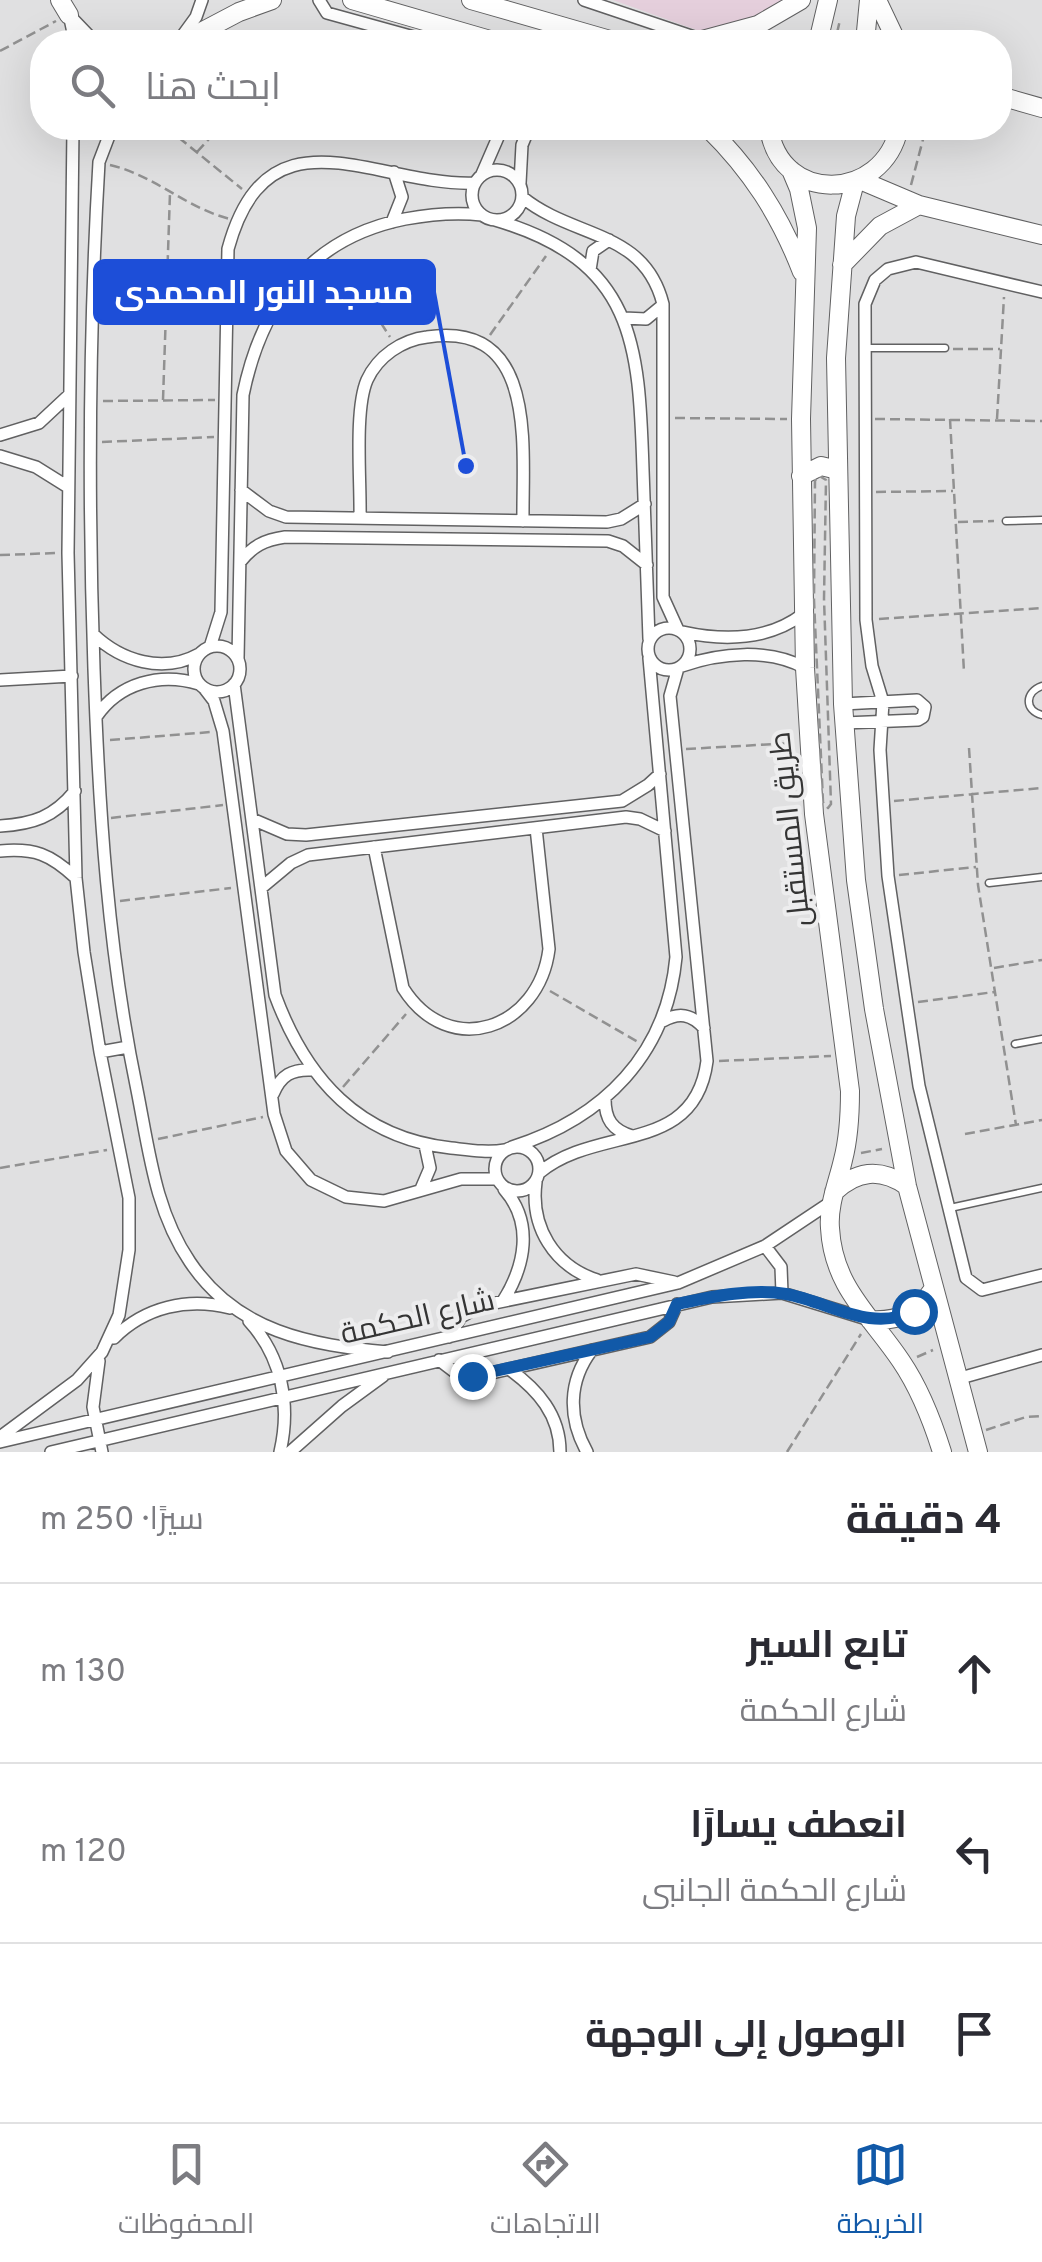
<!DOCTYPE html>
<html lang="ar">
<head>
<meta charset="utf-8">
<style>
  :root { --surface:#fff; --page:#f7f7f7; --text:#2b2b33; --muted:#7c7c81; --line:#e1e1e2; --accent:#1159a8 }
  body { margin:0; font-family:Overpass,Cairo,sans-serif; background:var(--page); color:var(--text); direction:rtl }
  .stop { position:absolute; width:30px; height:30px; margin:-22px; border:8px solid #1159a8; border-radius:50%; background:#fff }
  .stop.end { background:#1159a8; border-color:#fff; box-shadow:0 2px 10px #0008 }
  .list { margin:0; padding:0; list-style:none }
  h2 { display:flex; justify-content:space-between; align-items:center; height:130px; margin:0; padding:0 40px; font-size:42px }
  h2 small { font-size:32px; font-weight:400; color:var(--muted) }
  .list li { display:grid; grid-template-columns:65px 1fr auto; gap:30px; align-items:center; box-sizing:border-box; height:180px; padding:0 40px; border-top:2px solid var(--line) }
  .list b { display:block; font-size:38px; white-space:nowrap }
  .list p { margin:0; font-size:32px; white-space:nowrap; color:var(--muted) }
  .list em { font-size:32px; font-style:normal; color:var(--muted) }
  .icon { flex:none; width:55px; height:55px; fill:none; stroke:currentColor; stroke-width:2; stroke-linecap:round; stroke-linejoin:round }
  .map { position:relative; flex:none; width:1042px; height:1452px; overflow:hidden; direction:ltr }
  .search { position:absolute; background:var(--surface); box-shadow:0 10px 40px #0002; left:30px; right:30px; top:30px; height:110px; display:flex; align-items:center; gap:25px; box-sizing:border-box; padding:0 35px; border-radius:40px; color:var(--muted); font-size:38px }
  .sheet { height:670px; background:var(--surface) }
  nav { display:flex; justify-content:space-around; align-items:center; box-sizing:border-box; height:140px; border-top:2px solid var(--line); background:var(--surface); font-size:28px; color:var(--muted) }
  nav a { display:grid; justify-items:center; gap:5px }
  nav .on { color:var(--accent) }
  .map>svg:first-child { display:block }
  .commercial { fill:#e5cfdc }
  .lines { fill:none; stroke-linecap:round; stroke-linejoin:round }
  .service-casing { stroke:#616162; stroke-width:9 }
  .minor-casing { stroke:#616162; stroke-width:14 }
  .secondary-casing { stroke:#616162; stroke-width:20 }
  .path { stroke:#919191; stroke-width:2.5; stroke-dasharray:10 5; stroke-linecap:butt }
  .service { stroke:#fff; stroke-width:6 }
  .minor { stroke:#fff; stroke-width:11 }
  .secondary { stroke:#fff; stroke-width:18 }
  .route { stroke:#1159a8; stroke-width:12 }
  .labels { text-anchor:middle; dominant-baseline:central; stroke-width:8; stroke-linejoin:round; paint-order:stroke }
  .street-label { font-size:30px; fill:#343434; stroke:#ededee }
  .leader { fill:none; stroke:#1d4ed8; stroke-width:4 }
  .callout-dot { fill:#1d4ed8; stroke:#ededee; stroke-width:4 }
  .callout { fill:#1d4ed8; stroke:#1d4ed8; stroke-width:4 }
  .callout-label { font-size:32px; text-anchor:middle; font-weight:bold; fill:#fff }
</style>
</head>
<body>
<div class="map">
<svg width="1042" height="1452" viewBox="0 0 1042 1452">
  <rect width="100%" height="100%" fill="#e0e0e1"/>
  <path class="commercial" d="M613,0H786L767,12L705,33Z"/>
  <g class="lines">
    <defs>
      <path id="service" d="M866,348H945
        M1006,521L1042,520
        M1042,686C1025,692 1024,710 1042,715
        M989,883L1042,877
        M1015,1044L1042,1039
        M950,1208L1042,1188"/>
      <path id="minor" d="M319,0L327,13L432,42
        M584,0L703,40
        M68,9L75,42
        M72,18L95,42
        M180,39L196,17L202,0
        M112,128L99,162C89,331 88,500 94,669C99,811 108,951 137,1090C149,1150 155,1211 190,1262C237,1332 310,1345 388,1352
        M472 195a25 25 0 1 1 50 0a25 25 0 1 1-50 0Z
        M482,174L502,128
        M520,183L522,145L529,128
        M522,197C573,239 644,229 663,304V597L678,630
        M495,220C635,261 639,343 643,470C645,527 647,583 649,639
        M392,222L402,197L394,172
        M590,270L593,251L609,240
        M228,278C241,297 255,304 278,303
        M1042,292L916,262L888,269L875,280L865,304L866,620L872,666L883,702L880,750L888,876L919,1086L966,1278L982,1290L1042,1275
        M624,318L646,319L663,305
        M0,435L39,423L69,395
        M0,456L36,467L68,487
        M241,490L269,511L286,517L607,522L621,519L645,504
        M360,518C361,483 354,410 367,380C378,356 402,340 427,337C539,320 522,449 523,521
        M240,562C253,546 264,540 285,537L608,541L623,546L647,565
        M648 649a21 21 0 1 1 42 0a21 21 0 1 1-42 0Z
        M683,632C724,641 769,640 803,614
        M93,634C121,661 163,674 199,654
        M194 669a23 23 0 1 1 46 0a23 23 0 1 1-46 0Z
        M210,647L221,612L228,249C268,102 376,187 475,183
        M238,659L243,395C262,302 311,238 405,219C432,214 455,212 482,215
        M682,666C720,653 769,648 805,668
        M0,680L72,676
        M234,684L275,995C306,1079 359,1138 451,1148C469,1150 487,1153 505,1150
        M204,688L214,701L223,731L274,1114L286,1151L311,1180L346,1197L384,1201L461,1179H497
        M843,704L917,700L925,707L923,717L918,720L844,723
        M96,717C119,683 160,672 199,684
        M252,819L287,834L306,835L622,801L648,785L660,774
        M0,826C33,824 54,817 75,791
        M374,847L403,988C449,1061 539,1029 549,949L536,828
        M0,851C35,848 50,854 76,878
        M261,888L291,863L308,855L626,817L640,819L665,831
        M663,1021C679,1012 691,1014 704,1028
        M100,1052L128,1047
        M273,1094C281,1075 292,1069 312,1070
        M605,1099C605,1119 612,1130 632,1136
        M495 1169a22 22 0 1 1 44 0a22 22 0 1 1-44 0Z
        M512,1147C604,1118 667,1054 676,957L649,658
        M539,1173C597,1124 695,1156 707,1061L670,696L678,668
        M536,1182C530,1227 554,1266 597,1280
        M421,1189L430,1168L425,1145
        M765,1246L781,1267L782,1293
        M503,1301C525,1266 534,1223 504,1189
        M249,1321C282,1357 291,1405 280,1452
        M449,1337L461,1317L480,1306L636,1274L674,1282
        M114,1338C145,1307 188,1297 230,1308
        M439,1360L456,1373L487,1374L650,1337L669,1322L677,1304
        M99,1361L93,1407L102,1452
        M509,1369C538,1390 560,1415 560,1452
        M957,1379L1042,1355
        M0,1437L77,1380L102,1352L119,1315L129,1250V1198L100,1052L84,952L76,878L68,553L73,128
        M0,1442L678,1283L765,1246L831,1202
        M51,1452L712,1297L782,1293L870,1320
        M290,1452L342,1406L383,1376
        M587,1452C568,1418 568,1381 592,1350"/>
      <path id="secondary" d="M60,0L69,15
        M352,0L497,42
        M471,0L617,42
        M877,0L897,42
        M182,42L239,12L272,0
        M695,42L758,25L801,0
        M818,42L828,0
        M865,42L869,0
        M1000,96L1042,108
        M708,128C751,170 780,215 802,272
        M769,128C780,205 883,202 899,128
        M791,170L799,189L807,228L801,419L805,668L814,814L850,1091C850,1114 849,1137 843,1160C838,1182 828,1205 830,1228C833,1287 871,1316 901,1361C920,1389 932,1420 942,1452
        M860,180L919,205L1042,235
        M855,182L846,216L836,358L843,704L856,880L874,1009L907,1186L978,1452
        M842,265L880,226L919,205
        M801,476L821,466L838,470
        M834,1192C857,1170 881,1168 907,1186
        M870,1320C899,1322 918,1312 934,1288"/>
    </defs>
    <use href="#service" class="service-casing"/>
    <use href="#minor" class="minor-casing"/>
    <use href="#secondary" class="secondary-casing"/>
    <path class="path" d="M837,33L840,20
      M0,51L56,21
      M167,128L242,189
      M475,128L490,132
      M197,152L219,128
      M110,165C154,175 186,208 230,219
      M911,185L926,128
      M340,260L390,337
      M168,287L215,288
      M103,298L165,299
      M490,335L546,256
      M953,349H1000
      M163,400L170,193
      M103,401L215,400
      M675,418L787,419
      M875,419L1042,421
      M950,419L964,672
      M997,419L1004,297
      M102,442L214,437
      M818,475L826,480L824,599L831,804L828,808L823,802L814,600L815,481Z
      M876,492L953,491
      M958,522L994,521
      M0,555L58,553
      M879,619L1042,608
      M110,740L211,732
      M969,748L978,885L1016,1125
      M686,749L793,743
      M894,801L1042,788
      M111,818L223,805
      M899,875L976,867
      M120,901L231,888
      M994,968L1042,960
      M550,991L638,1042
      M918,1002L994,992
      M719,1061L831,1056
      M343,1087L406,1014
      M965,1134L1042,1120
      M158,1139L263,1117
      M861,1153L882,1149
      M0,1168L107,1150
      M917,1357L933,1350
      M986,1430L1026,1417L1042,1416
      M787,1452L861,1334"/>
    <use href="#service" class="service"/>
    <use href="#minor" class="minor"/>
    <use href="#secondary" class="secondary"/>
  </g>
  <g class="lines">
    <path class="route" d="M472,1376L650,1337L669,1322L677,1304C711,1297 751,1288 786,1294C830,1302 870,1333 914,1311"/>
  </g>
  <g class="labels">
    <g class="street-label">
      <text transform="translate(792 829) rotate(-96)">طريق المستقبل</text>
      <text transform="translate(418 1319) rotate(-13)">شارع الحكمة</text>
    </g>
  </g>
  <path class="leader" d="M466 466L434 292"/>
  <circle class="callout-dot" cx="466" cy="466" r="10"/>
  <rect class="callout" x="95" y="261" width="339" height="62" rx="10"/>
  <g class="callout-label">
    <text x="264" y="303">مسجد النور المحمدى</text>
  </g>
</svg>
<div class="stop" style="left:914px;top:1311px"></div>
<div class="stop end" style="left:472px;top:1376px"></div>
<div class="search"><svg class="icon" aria-label="search" viewBox="0 0 24 24"><circle cx="10" cy="10" r="6"/><path d="M15 15l6 6"/></svg>ابحث هنا</div>
</div>
<section class="sheet">
<h2>4 دقيقة<small>سيرًا · 250 m</small></h2>
<ul class="list">
<li><svg class="icon" aria-label="ahead" viewBox="0 0 24 24"><path d="M12 20V5M6 11l6-6 6 6"/></svg><div><b>تابع السير</b><p>شارع الحكمة</p></div><em>130 m</em></li>
<li><svg class="icon" aria-label="left" viewBox="0 0 24 24"><path d="M17 20v-9H6M10 6l-5 5 5 5"/></svg><div><b>انعطف يسارًا</b><p>شارع الحكمة الجانبى</p></div><em>120 m</em></li>
<li><svg class="icon" aria-label="arrive" viewBox="0 0 24 24"><path d="M6 21V4h12l-3 4 3 4H6"/></svg><div><b>الوصول إلى الوجهة</b></div></li>
</ul>
</section>
<nav>
<a class="on"><svg class="icon" aria-label="map" viewBox="0 0 24 24"><path d="M3 6l6-2 6 2 6-2v14l-6 2-6-2-6 2zM9 4v14M15 6v14"/></svg>الخريطة</a>
<a><svg class="icon" aria-label="directions" viewBox="0 0 24 24"><path d="M12 3l9 9-9 9-9-9zM9 14v-3h6M13 9l2 2-2 2"/></svg>الاتجاهات</a>
<a><svg class="icon" aria-label="saved" viewBox="0 0 24 24"><path d="M7 4h10v16l-5-4-5 4z"/></svg>المحفوظات</a>
</nav>
</body>
</html>
